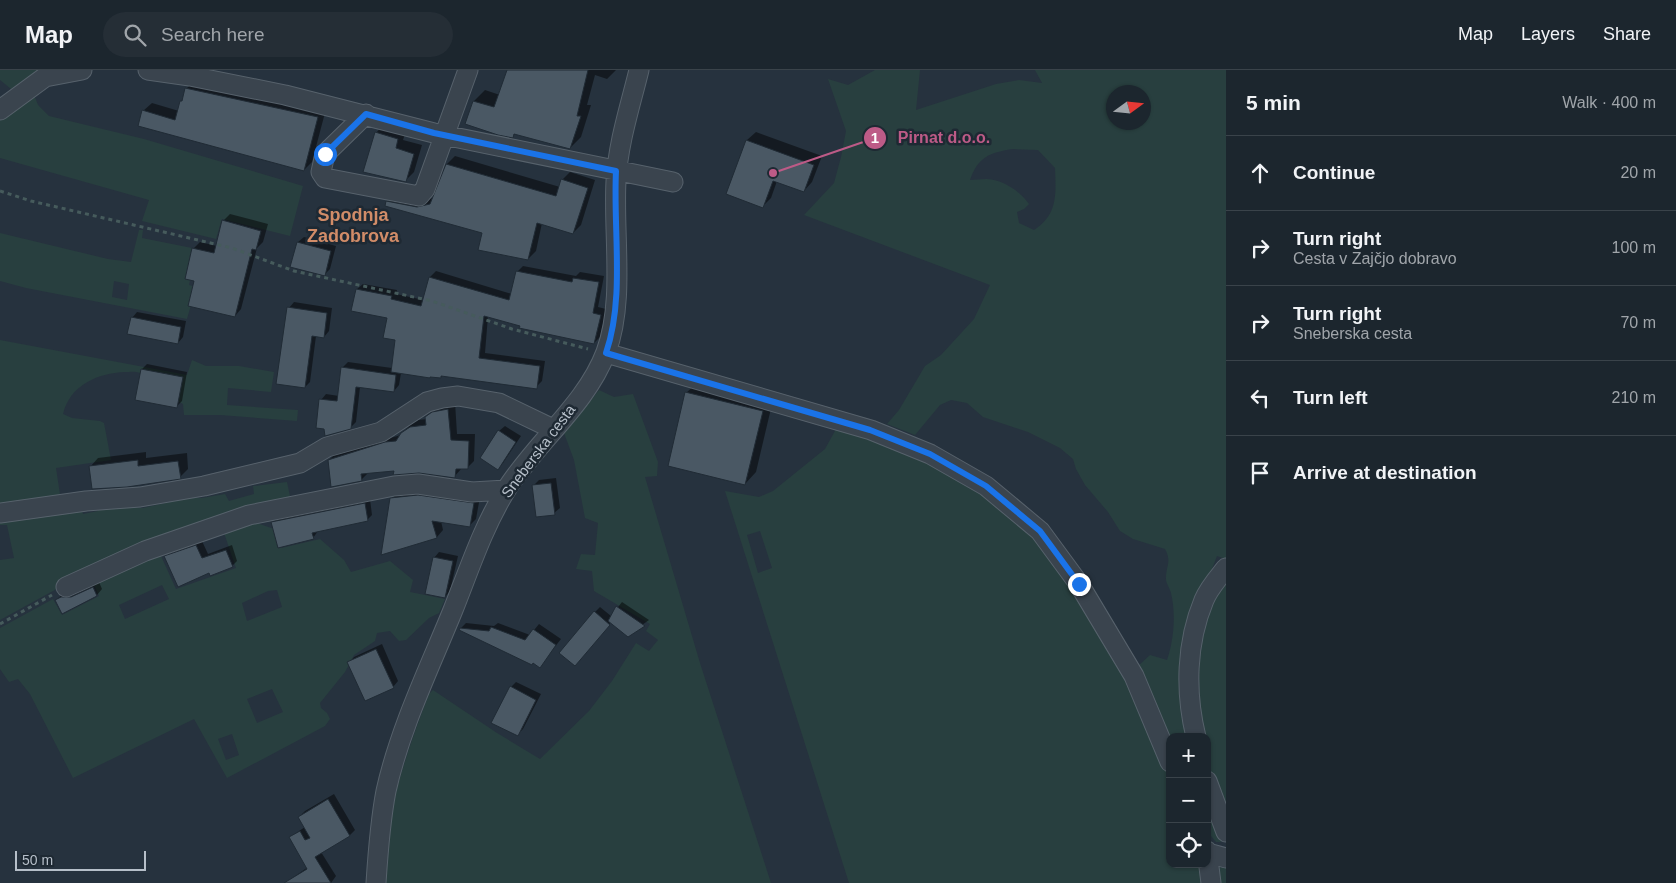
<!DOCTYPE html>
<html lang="en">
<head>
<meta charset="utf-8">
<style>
  :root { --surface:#1c262e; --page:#252e36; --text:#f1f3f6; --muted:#a0a5aa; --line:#3a434a }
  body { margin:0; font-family:Arial,sans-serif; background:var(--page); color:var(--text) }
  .controls { position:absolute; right:15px; bottom:15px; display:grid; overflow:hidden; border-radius:10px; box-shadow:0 1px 4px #0004 }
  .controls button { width:45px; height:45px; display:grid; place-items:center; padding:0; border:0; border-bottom:1px solid var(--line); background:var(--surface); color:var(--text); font:25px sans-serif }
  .compass { position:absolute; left:1106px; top:15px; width:45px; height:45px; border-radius:50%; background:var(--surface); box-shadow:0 1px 4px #0004; rotate:75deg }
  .scale { position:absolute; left:15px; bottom:12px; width:131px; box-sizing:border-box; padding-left:5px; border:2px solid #b6bfc9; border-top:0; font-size:14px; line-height:18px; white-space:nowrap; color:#b6bfc9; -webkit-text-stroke:4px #1e2933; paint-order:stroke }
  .stop { position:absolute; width:15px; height:15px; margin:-11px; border:4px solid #1a73e8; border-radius:50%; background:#fff }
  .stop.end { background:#1a73e8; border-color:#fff; box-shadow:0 1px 5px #0008 }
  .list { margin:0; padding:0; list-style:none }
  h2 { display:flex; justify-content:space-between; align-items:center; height:65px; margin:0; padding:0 20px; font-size:21px }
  h2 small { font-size:16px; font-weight:400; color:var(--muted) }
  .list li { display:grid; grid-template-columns:32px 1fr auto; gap:15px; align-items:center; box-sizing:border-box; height:75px; padding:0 20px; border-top:1px solid var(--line) }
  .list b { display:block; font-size:19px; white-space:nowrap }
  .list p { margin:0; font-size:16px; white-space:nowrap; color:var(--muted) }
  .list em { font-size:16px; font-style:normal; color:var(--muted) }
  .icon { flex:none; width:28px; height:28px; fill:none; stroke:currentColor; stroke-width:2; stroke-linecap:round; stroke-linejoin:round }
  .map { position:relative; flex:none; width:1226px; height:813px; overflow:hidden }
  header { display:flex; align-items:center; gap:30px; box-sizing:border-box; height:70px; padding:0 25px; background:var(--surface); border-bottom:1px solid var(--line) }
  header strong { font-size:24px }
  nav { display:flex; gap:28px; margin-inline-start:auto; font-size:18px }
  .search { width:350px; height:45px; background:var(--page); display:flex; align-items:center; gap:12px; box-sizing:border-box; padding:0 18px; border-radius:28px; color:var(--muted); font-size:19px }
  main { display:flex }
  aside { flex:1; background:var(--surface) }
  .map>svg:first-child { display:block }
  .green { fill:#283f3f; fill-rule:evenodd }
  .shadow { fill:#0007 }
  .building { fill:#4a5864; stroke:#202b35 }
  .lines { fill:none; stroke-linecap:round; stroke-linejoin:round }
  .minor-casing { stroke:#57626c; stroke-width:21 }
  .path { stroke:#465b5c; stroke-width:3; stroke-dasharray:4 4; stroke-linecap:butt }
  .minor { stroke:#3a444e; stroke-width:19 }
  .route { stroke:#1a73e8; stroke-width:6 }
  .labels { text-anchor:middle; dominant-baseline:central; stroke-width:5; stroke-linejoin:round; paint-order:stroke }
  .street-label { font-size:15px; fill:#b6bfc9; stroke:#1e2933 }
  .quarter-label { font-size:18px; font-weight:bold; fill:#d18c68; stroke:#1e2933 }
  .leader { fill:none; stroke:#bd5b87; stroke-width:2 }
  .callout-dot { fill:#bd5b87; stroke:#1e2933; stroke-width:2 }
  .mark-label { font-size:15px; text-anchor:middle; font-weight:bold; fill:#fff }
  .callout-label { font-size:16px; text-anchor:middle; font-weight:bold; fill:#bd5b87; stroke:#1e2933; stroke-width:5; stroke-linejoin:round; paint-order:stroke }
</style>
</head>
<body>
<header>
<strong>Map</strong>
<div class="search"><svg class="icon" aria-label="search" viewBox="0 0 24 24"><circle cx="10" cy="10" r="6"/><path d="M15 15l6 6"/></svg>Search here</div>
<nav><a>Map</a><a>Layers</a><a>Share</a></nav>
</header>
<main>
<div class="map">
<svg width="1226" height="813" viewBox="0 0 1226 813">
  <rect width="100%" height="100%" fill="#26323e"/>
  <path class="green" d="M0,0H47L16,23L0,10Z
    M875,0H920L916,40L996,14L1019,10L1042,13L1035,0H1226V489L1217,486L1205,517L1191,667H1170V675L1137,597L1150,585L1167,590C1174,570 1176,544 1171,523C1170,518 1166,514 1166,509C1166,495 1172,492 1165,479L1133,469L1120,461L1108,442L1085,415L1076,399L1073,389L1060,378L1028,362L983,347L967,333L951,330L940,335L915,365L887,354L899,340L925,296L941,285L974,249L990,215L804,145L834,113L841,87L846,61L828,9L848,15ZM1114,22H1144V52H1114ZM1012,79L1038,80L1055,98C1056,124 1058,145 1034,160L1019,153L1017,142L1024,139L1029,134C1020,121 1003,110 987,109C981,109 975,110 970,110C978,87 989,83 1012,79Z
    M34,25L38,35L49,46L144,69L303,116L290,166L222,149L216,169L142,151L149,130L0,88V49Z
    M139,160H143L142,168L197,179L189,215L196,217L187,249L26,218L0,211V163L108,189L131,192ZM114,211L129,214L127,230L112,227Z
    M0,270L187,305L192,290L206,296H239L274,302L271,322L228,318L227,335L298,340L297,351L220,345H184L183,334C179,332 174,330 170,327C161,319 152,306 140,303C136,301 129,302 125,302C98,303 70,315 63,344L72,348L100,351L104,353L111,390L56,398L61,431L0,439Z
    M599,320L614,327L633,324L658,392L657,406L645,407L700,593L771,813H386C388,782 389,749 397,718C406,686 417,655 429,624L433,620L497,663L540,689L589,641L612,611L636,573L649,581L658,570L646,561L650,554L594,521L592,501L576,499L581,484L595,485L598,453L585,448L574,390L564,363Z
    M841,350L902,370L1047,466L1143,639L1170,705V794H1202L1206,813H849L725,421L759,427L773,421L825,379ZM760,461L772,498L758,503L747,465Z
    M287,412L291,431L84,504L0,550V490L14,488L7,455H0V447L81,437L83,444L98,441L96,435L143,438L188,428H202L225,424L229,431L254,424L253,416Z
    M248,450L274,459L281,478L320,469L344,490L351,502L390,491L413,510L410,522L445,529L439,543L429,548L406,570L399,571L390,561L377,563L375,571L354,585L345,602L320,633L321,638L327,643L330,649L325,656L227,708L194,649L73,708L30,624L18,609L9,612L0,599V558L53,529L62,545L99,526L92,510L153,482L161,486L176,519L236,498L223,460ZM162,515L169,529L125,549L119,535ZM277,520L282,537L247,551L242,533L268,521ZM272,619L283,642L257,653L247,629ZM232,664L239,685L226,690L218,669Z
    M1226,504V753L1207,695V667H1200L1196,567Z
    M1207,727L1220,763L1221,772H1216L1207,761Z
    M1226,795V813H1215L1217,799Z"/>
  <path class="shadow" d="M508,0H616L607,9L595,5L587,35H591L581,67L570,78L516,63L513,66L466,54L474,31L485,20L500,25Z
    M195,10L326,39L312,92L304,100L143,41L152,33L179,41L186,19Z
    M384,54L406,61L403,70L422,75L414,102L405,111L376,63Z
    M756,62L822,86L812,112L804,121L777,111L771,128L763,136L728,123L747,70Z
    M455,86L560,117L562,110L570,102L595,110L581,155L573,163L542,153L536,181L528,189L483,162L387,132L395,124L426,129L434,128L447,94Z
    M230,144L268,154L263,172L257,178L241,239L235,246L195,210L193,179L200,172L217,176L223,151Z
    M304,167L336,176L330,199L324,205L292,196L298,172Z
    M523,196L576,206L580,202L604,206L598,237L606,239L600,267L594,273L488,246L485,283L545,291L542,311L536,317L442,305L441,307L401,303L399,315L394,321L360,317L356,352L350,358L321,330L326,324L339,326L342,298L348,292L392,298L397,270L388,247L357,219L363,214L397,220L396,224L424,230L430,207L436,201L512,224L517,202Z
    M294,232L332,238L329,261L324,267L316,266L310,312L305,317L289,238Z
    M137,242L186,251L183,267L178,273L132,248Z
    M147,294L187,302L182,331L176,337L142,299Z
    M698,312L773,330L756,402L745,414L686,323Z
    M455,332L457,364H475L474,391L467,398H462L454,407L395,399L368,403L361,410L329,390L336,383L401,365L409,356L418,350L427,349L426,347L434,340Z
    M505,356L521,366L503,393L498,398L499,361Z
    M146,382V388L187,383L188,399L180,407L90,397L98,388Z
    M556,408L560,438L554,443L533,416L539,410Z
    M398,422L480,427L476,449L469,456L441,451L443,460L437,467L383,483L391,429Z
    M370,429L372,445L367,450L318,461L313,468L273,452L278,447Z
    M202,471L208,484L232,475L237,491L232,496L210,501L166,487L171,481Z
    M439,482L458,486L450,521L445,527L434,488Z
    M99,512L102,519L97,525L62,542L56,530L62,525L68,522H77Z
    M622,532L649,550L628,565L611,552L580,589L595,542L600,537L611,546Z
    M466,553L494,556L498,553L530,565L539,554L561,569L540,596L461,558Z
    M382,574L398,611L393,617L349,593L354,587Z
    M516,612L541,624L523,659L517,665L511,617Z
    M334,724L355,760L349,766L321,782L336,806L331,813H294L291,809L308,797L290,767L305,757L299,747L305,741Z"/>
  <path class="building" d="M507,0H588L577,46H581L570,79L514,64L513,68L498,65L465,54L473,31L494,37Z
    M185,18L318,47L304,101L138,56L142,40L175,50L180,31H182Z
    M375,62L398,69L396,78L414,84L406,112L363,102Z
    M746,70L814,95L804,122L773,111L763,138L726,124Z
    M446,94L556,126L561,109L588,118L573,164L537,153L528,190L478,180L482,163L385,136L386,131L417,137L430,134Z
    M222,150L261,161L256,180L252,179L235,247L188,236L194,211L185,209L192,178L214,183Z
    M297,172L331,181L325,206L290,197Z
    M516,201L572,212L573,208L599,212L593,243L601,245L594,274L519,258L520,256L484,246L479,288L540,296L537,319L441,306V308L430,307V308L391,302L395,270L383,268L387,248L351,241L356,219L392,226L391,229L421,236L429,207L509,230Z
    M287,237L327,243L324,268L312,266L305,318L276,314Z
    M131,247L181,257L178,274L127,264Z
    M341,297L396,305L394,322L356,317L351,359L325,366L324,359L316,358L319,329L337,331Z
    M141,299L183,307L177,338L135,330Z
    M685,322L763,341L745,415L668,396Z
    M448,339L451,370L469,371L468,399H456L455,408L419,403L393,405L394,401L361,404L362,411L331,417L328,390L385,372L396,371L401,363L410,357L426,355L425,347L432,342Z
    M498,360L516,372L498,400L480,388Z
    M138,390V396L178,391L181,409L127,417L92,419L89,396Z
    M551,413L555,445L536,447L532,415Z
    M418,425L474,433L470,457L432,451L437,468L381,485L390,428Z
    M365,433L368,451L312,463L314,469L278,478L271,452Z
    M196,475L202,488L226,480L233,497L210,506L209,503L178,517L164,486Z
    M433,487L453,491L445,528L425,524Z
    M93,517L97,526L62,544L55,530L61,527H71Z
    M616,536L645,556L628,567L608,551Z
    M594,541L610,555L575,596L559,583Z
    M491,557L525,570L533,559L556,575L540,598L533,593L532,595L459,560L460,558L489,561Z
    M376,579L394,618L365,631L347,592Z
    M510,616L536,630L518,666L491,653Z
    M328,729L350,766L315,787L331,813H284L307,799L289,767L300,761L305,770L310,768L298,747Z"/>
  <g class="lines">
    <defs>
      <path id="minor" d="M148,0L190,6L285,25L434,63L673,112
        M0,40L45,7L82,0
        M366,44L325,84L321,102L325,108L419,126L425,119L468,0
        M606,283L871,360L930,384L986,416L1040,461L1079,514L1134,606L1170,692
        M0,443L86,431L140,427L204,416L300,393L327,377L381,362L427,332L442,328L458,326L499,333L553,359
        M66,517L145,481L249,445L394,416L418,414L472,422L506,420
        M1196,667C1185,622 1186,573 1204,530C1209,518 1218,508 1226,498
        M1207,711L1226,762
        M1207,781L1211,813
        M1208,783L1226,788
        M376,813C378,782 380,752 386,721C400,658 429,599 453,540C469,500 483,457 506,420C536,372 586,335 606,282C625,231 613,165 616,111C618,73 630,37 639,0"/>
    </defs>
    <use href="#minor" class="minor-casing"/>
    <path class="path" d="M0,121L31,131L232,178L294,201L432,231L512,259L588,279
      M0,554L52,525"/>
    <use href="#minor" class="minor"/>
  </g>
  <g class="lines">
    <path class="route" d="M325,84L366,44L434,63L616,101C613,160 625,228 606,283L870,360L930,384L986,416L1040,461L1079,514"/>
  </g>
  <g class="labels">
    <g class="street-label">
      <text transform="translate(538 381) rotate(-53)">Sneberska cesta</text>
    </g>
    <g class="quarter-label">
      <text x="353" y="145">Spodnja<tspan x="353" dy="21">Zadobrova</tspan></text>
    </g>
  </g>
  <path class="leader" d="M773 103L875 68"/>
  <g class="callout-dot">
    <circle cx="773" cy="103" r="5"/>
    <circle cx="875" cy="68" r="12"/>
  </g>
  <g class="mark-label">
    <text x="875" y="73">1</text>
  </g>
  <g class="callout-label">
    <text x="944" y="73">Pirnat d.o.o.</text>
  </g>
</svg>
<div class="controls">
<button>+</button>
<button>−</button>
<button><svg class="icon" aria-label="locate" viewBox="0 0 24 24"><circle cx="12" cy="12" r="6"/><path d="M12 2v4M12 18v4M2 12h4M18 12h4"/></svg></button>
</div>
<svg class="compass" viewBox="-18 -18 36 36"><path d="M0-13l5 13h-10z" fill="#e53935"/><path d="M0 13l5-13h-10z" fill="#a0a5aa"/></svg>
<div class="scale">50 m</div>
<div class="stop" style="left:325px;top:84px"></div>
<div class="stop end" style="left:1079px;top:514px"></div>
</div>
<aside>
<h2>5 min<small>Walk · 400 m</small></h2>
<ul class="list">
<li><svg class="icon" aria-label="ahead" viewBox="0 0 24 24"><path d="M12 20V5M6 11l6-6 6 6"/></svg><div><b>Continue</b></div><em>20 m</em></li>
<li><svg class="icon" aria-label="right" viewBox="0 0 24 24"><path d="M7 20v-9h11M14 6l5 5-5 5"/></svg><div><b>Turn right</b><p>Cesta v Zajčjo dobravo</p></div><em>100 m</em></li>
<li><svg class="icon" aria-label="right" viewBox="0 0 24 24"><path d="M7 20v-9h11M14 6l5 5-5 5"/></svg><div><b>Turn right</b><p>Sneberska cesta</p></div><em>70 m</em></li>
<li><svg class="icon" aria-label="left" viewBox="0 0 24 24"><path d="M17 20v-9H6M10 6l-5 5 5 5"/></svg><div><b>Turn left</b></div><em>210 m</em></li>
<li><svg class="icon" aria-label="arrive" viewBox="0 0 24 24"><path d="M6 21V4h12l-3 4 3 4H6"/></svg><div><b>Arrive at destination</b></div></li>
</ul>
</aside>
</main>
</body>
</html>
